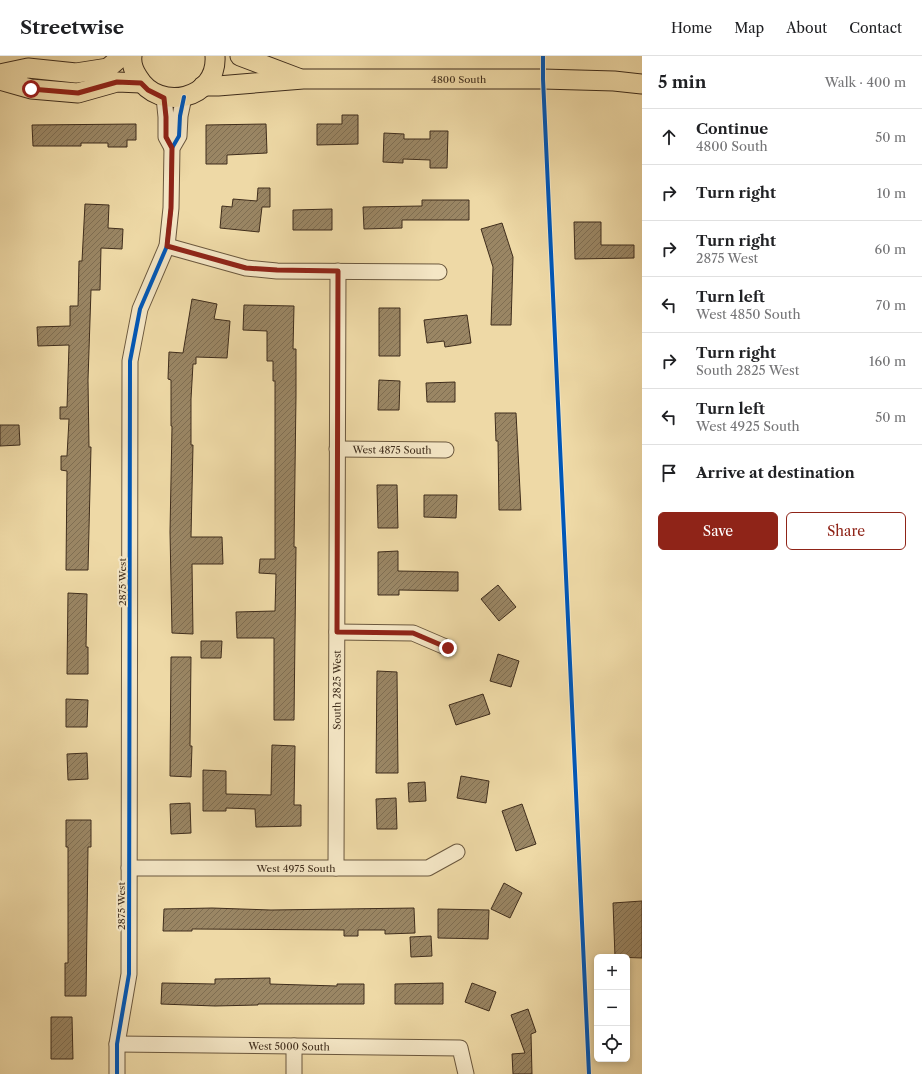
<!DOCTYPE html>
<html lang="en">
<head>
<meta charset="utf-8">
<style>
  :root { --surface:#fff; --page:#f6f6f6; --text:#202124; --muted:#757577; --line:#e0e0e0; --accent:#8f2418 }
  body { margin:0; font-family:"Libre Caslon Text",serif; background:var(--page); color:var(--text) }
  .controls { position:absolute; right:12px; bottom:12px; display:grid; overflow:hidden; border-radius:6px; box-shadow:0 2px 6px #0003 }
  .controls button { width:36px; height:36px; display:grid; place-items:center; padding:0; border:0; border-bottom:1px solid var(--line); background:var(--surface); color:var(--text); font:20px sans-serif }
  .stop { position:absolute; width:12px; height:12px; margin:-9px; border:3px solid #8f2418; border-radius:50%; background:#fff }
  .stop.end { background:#8f2418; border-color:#fff; box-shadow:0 1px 4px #0008 }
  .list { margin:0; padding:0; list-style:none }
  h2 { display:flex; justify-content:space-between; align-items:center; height:52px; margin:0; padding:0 16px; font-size:17px }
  h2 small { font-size:13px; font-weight:400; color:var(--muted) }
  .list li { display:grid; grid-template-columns:26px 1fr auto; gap:12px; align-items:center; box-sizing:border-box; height:56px; padding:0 16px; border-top:1px solid var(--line) }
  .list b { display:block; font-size:15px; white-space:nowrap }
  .list p { margin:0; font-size:13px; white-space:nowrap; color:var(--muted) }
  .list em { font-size:13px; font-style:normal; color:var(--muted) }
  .actions { display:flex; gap:8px; padding:12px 16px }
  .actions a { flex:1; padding:9px 0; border:1px solid var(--accent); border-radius:6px; text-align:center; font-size:14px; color:var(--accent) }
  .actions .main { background:var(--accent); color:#fff }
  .icon { flex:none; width:22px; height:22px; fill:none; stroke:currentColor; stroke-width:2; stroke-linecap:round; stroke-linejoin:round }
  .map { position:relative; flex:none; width:642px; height:1018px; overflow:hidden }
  header { display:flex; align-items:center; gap:24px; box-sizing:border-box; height:56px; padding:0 20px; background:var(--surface); border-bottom:1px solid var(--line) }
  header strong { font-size:19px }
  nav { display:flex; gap:22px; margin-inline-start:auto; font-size:14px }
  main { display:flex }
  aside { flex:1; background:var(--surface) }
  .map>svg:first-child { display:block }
  .building { fill:url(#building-hatch); stroke:#3f2d1c }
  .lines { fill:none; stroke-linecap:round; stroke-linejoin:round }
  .minor-casing { stroke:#6b583e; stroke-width:17 }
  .major-casing { stroke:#3f2d1c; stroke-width:21 }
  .minor { stroke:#f4e6c5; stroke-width:15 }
  .major { stroke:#eed9a6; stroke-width:19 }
  .cycleway-casing { stroke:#f4e6c5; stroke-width:6 }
  .cycleway { stroke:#0057b8; stroke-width:4 }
  .route { stroke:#8f2418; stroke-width:5 }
  .labels { text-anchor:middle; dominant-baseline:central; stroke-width:4; stroke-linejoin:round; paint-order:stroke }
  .street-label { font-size:10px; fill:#3f2d1c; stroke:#f4e6c5 }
</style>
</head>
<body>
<header>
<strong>Streetwise</strong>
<nav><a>Home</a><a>Map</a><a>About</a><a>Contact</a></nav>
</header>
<main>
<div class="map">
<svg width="642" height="1018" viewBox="0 0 642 1018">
  <defs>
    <pattern id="building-hatch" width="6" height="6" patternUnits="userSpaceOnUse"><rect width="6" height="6" fill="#9a8664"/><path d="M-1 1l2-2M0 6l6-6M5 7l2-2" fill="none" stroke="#7f6e52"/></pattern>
  </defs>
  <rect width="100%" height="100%" fill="#eed9a6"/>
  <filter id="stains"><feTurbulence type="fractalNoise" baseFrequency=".005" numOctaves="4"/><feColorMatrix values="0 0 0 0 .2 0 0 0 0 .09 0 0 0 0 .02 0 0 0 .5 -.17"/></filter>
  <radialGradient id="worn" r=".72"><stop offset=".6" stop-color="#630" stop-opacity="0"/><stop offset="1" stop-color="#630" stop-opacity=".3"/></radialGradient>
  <path class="building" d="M342,59H358V88L317,89V68H342Z
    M136,68V84H127V91H108V87H81V90H33L32,69Z
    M266,68L267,97L227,99V108H206V69Z
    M430,75H448L447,112H430V104L403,103V107L383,106L384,77L404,78V83H430Z
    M258,132H270V151H262L259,176L220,172L222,150L232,151L233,143L257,145Z
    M422,144H469V164H402V172L364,173L363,151L422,150Z
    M85,148L109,149L108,172L123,173L122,193L101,192L100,234H91L88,324L89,391H91L88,514H66L67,415L61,414V400H67L69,363H60V351H67L69,289L38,290L37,271L70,270V250H78L79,205H82Z
    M332,153V174H293V154Z
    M574,166H601V189H634V202L575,203Z
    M502,167L513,201L511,269H491L493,211L481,173Z
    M192,243L217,248L214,263L230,265L227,302L196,301V308H193L191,343V389H193L191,481H222L223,508H192L193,578L172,577L170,476L172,370H171V324L168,323L169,296L183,297Z
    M244,249L294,250L293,293H296V339L294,491H296L294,664H274V582H237L236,556L275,555L276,518L259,517L260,503H275V325H273V305H267V275L243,274Z
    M379,252H400V300H379Z
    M467,259L471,287L445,291L444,285L427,287L424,264Z
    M379,324L400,325L399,354H378Z
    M455,326V346H427L426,327Z
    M495,357H516L521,454H499L498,385H496Z
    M0,369H19L20,389L0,390Z
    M377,429H397L398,472H378Z
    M424,439H457L456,462L424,461Z
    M398,495V515L458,516V535L399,534V539H378V496Z
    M498,529L516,551L499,565L481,543Z
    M68,537L87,538L86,591H88V618H67Z
    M201,585H222L221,602H201Z
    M498,598L519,605L511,631L490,625Z
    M171,601H191L190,690H192L191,721L170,720Z
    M377,615L397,616L398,717H376Z
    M483,638L490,658L456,669L449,649Z
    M66,643L88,644L87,671H66Z
    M272,689L295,690L294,749H301V770L256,771L255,753L226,752V755H203V714L226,715V738L271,739Z
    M87,697L88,723L68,724L67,698Z
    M461,720L489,725L486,747L457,742Z
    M425,726L426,745L409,746L408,727Z
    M396,742L397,773H377L376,743Z
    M190,747L191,777L171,778L170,748Z
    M522,748L536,788L516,795L502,755Z
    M66,764H91V791H88L86,940H65V907H68V791H66Z
    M504,827L522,837L510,862L491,853Z
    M642,845V902L615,901L613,847Z
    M212,852L271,854L414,852L415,877L385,878V874H358V880H344V874L192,873V875H163L164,853Z
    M438,853L489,854L488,883L438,882Z
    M431,880L432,900L411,901L410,881Z
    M270,922V928L337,930V928H364V948H258V949L215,950L161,948L162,927L215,928V923Z
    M443,927V948H395V928Z
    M472,927L496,936L489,955L465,946Z
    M528,953L536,976L531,978L532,1018H513L512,998L525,997L511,959Z
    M51,961H72L73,1003H51Z"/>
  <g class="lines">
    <defs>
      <g id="minor">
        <path d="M164,41L166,61V81L172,92"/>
        <path d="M167,190L246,212L277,215L439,216"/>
        <path id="s1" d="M337,393L446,394"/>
        <path d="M337,576L413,577L448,592"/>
        <path id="s2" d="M129,812H428L457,796"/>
        <path id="s3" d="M336,812L338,215"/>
        <path id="s4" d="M117,988L460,992L466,1018"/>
        <path d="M294,990V1018"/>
        <path d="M117,1018V988L129,918L130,305L140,253L167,190L171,152L172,92L179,80L180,60L184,41"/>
      </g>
      <g id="major">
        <path d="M132,0C131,7 134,15 138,21C159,57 218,43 215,0"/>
        <path d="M240,0L298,22"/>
        <path d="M0,18L28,12L76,17L108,12L122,0"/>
        <path d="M0,24L31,33L78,37L117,26L141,27"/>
        <path id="s5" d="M203,30H218L303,23H543L614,25L642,28"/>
      </g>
    </defs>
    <use href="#minor" class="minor-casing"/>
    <use href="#major" class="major-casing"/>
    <use href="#minor" class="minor"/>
    <use href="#major" class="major"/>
    <defs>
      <path id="cycleway" d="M543,0V23L589,1018
        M117,1018V988L129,918L130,305L140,253L167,190L171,152L172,92L179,80L180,60L184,41"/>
    </defs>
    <use href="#cycleway" class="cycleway-casing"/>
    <use href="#cycleway" class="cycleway"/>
  </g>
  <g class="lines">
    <path class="route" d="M31,33L78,37L117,26L141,27L148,34L164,42L166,61V81L172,92L171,152L167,190L246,212L277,214L338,215L337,576L413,577L448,592"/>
  </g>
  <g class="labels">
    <g class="street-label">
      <text stroke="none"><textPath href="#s5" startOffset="256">4800 South</textPath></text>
      <text stroke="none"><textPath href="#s1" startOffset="55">West 4875 South</textPath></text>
      <text transform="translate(122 526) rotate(-90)">2875 West</text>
      <text stroke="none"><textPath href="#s3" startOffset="178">South 2825 West</textPath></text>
      <text stroke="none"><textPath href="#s2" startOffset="167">West 4975 South</textPath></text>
      <text transform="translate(121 850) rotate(-90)">2875 West</text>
      <text stroke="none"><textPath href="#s4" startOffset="172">West 5000 South</textPath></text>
    </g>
  </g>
  <rect width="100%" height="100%" filter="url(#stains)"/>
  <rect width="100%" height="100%" fill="url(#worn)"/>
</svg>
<div class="controls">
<button>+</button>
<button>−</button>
<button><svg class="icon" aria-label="locate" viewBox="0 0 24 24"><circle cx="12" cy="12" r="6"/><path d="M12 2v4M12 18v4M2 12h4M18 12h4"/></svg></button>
</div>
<div class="stop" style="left:31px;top:33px"></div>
<div class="stop end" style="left:448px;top:592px"></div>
</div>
<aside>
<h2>5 min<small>Walk · 400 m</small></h2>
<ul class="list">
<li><svg class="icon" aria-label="ahead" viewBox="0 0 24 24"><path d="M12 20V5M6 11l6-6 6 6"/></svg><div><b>Continue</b><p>4800 South</p></div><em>50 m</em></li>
<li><svg class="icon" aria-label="right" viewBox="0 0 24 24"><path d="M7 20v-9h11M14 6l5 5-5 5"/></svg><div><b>Turn right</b></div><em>10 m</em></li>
<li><svg class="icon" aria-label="right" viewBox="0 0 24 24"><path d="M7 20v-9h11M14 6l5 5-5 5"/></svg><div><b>Turn right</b><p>2875 West</p></div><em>60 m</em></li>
<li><svg class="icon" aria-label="left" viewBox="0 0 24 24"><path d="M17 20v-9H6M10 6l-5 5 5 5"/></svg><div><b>Turn left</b><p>West 4850 South</p></div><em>70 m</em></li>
<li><svg class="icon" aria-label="right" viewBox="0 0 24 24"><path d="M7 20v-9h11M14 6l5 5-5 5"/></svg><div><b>Turn right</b><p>South 2825 West</p></div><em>160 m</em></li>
<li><svg class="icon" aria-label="left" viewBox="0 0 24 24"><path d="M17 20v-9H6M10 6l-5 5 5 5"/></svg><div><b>Turn left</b><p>West 4925 South</p></div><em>50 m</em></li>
<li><svg class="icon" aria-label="arrive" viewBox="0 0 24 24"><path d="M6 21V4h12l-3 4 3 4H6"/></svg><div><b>Arrive at destination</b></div></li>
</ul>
<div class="actions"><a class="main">Save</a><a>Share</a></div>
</aside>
</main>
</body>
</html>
